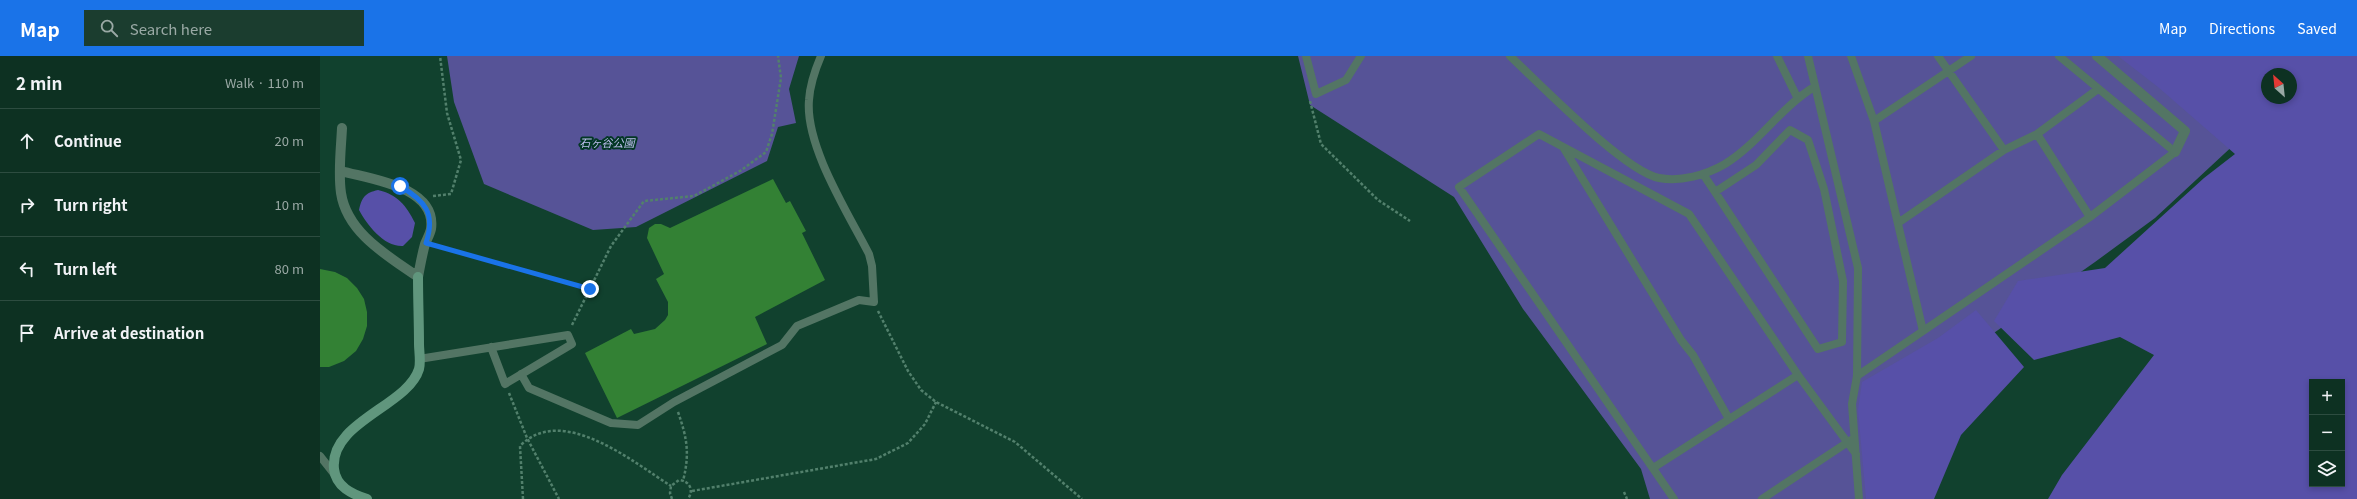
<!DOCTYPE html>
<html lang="en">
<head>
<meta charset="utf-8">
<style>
  :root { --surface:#0d3122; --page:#1b3d2f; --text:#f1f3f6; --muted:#9aa9a5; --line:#2d4c40; --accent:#1a73e8 }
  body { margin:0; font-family:Georgia,"Noto Sans JP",serif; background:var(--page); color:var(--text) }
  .controls { position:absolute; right:12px; bottom:12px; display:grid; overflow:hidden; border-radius:0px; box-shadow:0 2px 6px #0003 }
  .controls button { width:36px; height:36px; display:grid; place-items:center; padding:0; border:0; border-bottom:1px solid var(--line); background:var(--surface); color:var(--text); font:20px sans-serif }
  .compass { position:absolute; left:1941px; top:12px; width:36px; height:36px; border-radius:50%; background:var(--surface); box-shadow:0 2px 6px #0003; rotate:333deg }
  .stop { position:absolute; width:12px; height:12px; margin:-9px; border:3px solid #1a73e8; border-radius:50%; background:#fff }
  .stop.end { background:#1a73e8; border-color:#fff; box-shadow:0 1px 4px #0008 }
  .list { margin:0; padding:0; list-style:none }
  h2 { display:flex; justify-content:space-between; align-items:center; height:52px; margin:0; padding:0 16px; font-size:17px }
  h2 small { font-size:13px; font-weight:400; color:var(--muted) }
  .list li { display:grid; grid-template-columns:26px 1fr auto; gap:12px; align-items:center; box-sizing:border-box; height:64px; padding:0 16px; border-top:1px solid var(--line) }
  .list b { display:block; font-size:15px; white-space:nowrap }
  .list em { font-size:13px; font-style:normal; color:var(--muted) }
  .icon { flex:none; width:22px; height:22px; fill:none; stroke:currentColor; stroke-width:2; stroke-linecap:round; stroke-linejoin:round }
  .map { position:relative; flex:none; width:2037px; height:443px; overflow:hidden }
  header { display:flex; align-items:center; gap:24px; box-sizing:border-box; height:56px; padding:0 20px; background:var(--accent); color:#fff }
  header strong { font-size:19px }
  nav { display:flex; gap:22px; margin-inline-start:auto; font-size:14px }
  .search { width:280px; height:36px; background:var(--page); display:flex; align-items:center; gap:10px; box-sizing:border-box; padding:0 14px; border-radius:0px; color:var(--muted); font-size:15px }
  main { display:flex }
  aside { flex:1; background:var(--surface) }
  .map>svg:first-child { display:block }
  .green { fill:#565397 }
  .forest { fill:#5750a8; fill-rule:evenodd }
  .building { fill:#338134 }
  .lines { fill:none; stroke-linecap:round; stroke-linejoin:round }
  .path { stroke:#52806c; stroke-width:2.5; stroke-dasharray:3 2; stroke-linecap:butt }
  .lane { stroke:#537564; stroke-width:8 }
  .street { stroke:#537564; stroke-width:10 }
  .secondary { stroke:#60967d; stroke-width:10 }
  .route { stroke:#1a73e8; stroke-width:5 }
  .labels { text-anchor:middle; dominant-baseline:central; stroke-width:4; stroke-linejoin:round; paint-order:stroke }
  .park-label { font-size:11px; font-style:italic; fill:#bcbeed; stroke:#033725 }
</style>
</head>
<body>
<header>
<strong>Map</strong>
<div class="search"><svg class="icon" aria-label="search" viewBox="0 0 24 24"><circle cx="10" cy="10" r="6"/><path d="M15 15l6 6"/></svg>Search here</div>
<nav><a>Map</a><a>Directions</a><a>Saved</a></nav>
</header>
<main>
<aside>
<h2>2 min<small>Walk · 110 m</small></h2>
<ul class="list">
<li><svg class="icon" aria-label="ahead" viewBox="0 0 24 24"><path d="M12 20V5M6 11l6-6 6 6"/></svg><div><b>Continue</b></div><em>20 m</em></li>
<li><svg class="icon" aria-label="right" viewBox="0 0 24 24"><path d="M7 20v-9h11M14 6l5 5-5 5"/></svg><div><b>Turn right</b></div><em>10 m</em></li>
<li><svg class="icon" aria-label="left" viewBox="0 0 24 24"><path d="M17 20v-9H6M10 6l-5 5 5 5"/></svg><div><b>Turn left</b></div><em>80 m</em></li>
<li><svg class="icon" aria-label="arrive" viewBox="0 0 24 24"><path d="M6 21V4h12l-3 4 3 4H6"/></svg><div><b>Arrive at destination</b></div></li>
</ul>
</aside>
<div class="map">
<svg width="2037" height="443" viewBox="0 0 2037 443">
  <rect width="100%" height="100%" fill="#11412e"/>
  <path class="green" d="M127,0H479L469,33L476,67L458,71L447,105L316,171L273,174L164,128L134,46Z
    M978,0H1835L1932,72L1835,162L1775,206L1553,362L1556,443H1330L1321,413L1203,253L1134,141L990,49Z"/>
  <path class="forest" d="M1798,0H2037V443H1728L1742,419L1834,299L1800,281L1714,304L1674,265L1698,225L1785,212L1884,122L1915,98L1838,31ZM1947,18H1971V42H1947ZM1992,326H2022V428H1992Z
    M58,134C78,139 86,149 95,167L92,181L83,190C64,191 47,169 39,154C42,141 45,137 58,134Z
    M1656,254L1704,311L1641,379L1614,443H1546L1538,354L1542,326L1618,282Z"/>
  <path class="building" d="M453,123L466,147L470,145L486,175L482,177L505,224L435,261L447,288L297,362L265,297L311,273L314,278L335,273L345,264L348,259V246L336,223L344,218L327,182L329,172L335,168H341L350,172Z
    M0,213L15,216L27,222L37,232L44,243L47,256V270L43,283L36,295L24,305L9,311H0Z"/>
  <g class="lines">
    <path class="path" d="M990,45L1001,88L1058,144L1090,165
      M113,140L131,138L141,104L127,57L120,0
      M116,190L270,233
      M558,255L588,315L601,334L616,346L695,386L762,443
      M252,269L291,190L324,145L374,140L420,115L446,96L452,78L461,22L458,0
      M189,337L207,382L239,443
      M358,356C367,382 370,397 363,425
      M372,435L556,403L588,387L605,368L616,346
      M1304,436L1307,443
      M203,443L200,390C242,347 313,406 351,430
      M352,443L350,437L351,430L359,424C370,425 374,434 368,443"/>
    <path class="lane" d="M986,0L996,38L1026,24L1041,0
      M1190,0C1219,27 1304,115 1339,122C1361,126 1386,119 1405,108C1439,87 1460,52 1494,31
      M1457,0L1477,41
      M1488,0L1538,212L1537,320L1532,348L1539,443
      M1531,0L1554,65L1603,275L1770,161L1855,96L1739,0
      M1618,0L1684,94
      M1554,65L1651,0
      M1717,78L1770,161
      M1243,91L1361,284L1373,299L1409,363
      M1383,118L1395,136L1498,293L1522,286L1523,225L1504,133L1488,84L1470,74L1436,109L1395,136
      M1578,167L1684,94L1717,78L1778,33
      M99,303L248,279L252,288L185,328L171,291
      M201,318L209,332L291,367L318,369L354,346L462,289L477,270L539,244L554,246L552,210L549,198C528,157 485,90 489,44C490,28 495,14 501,0
      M1537,320L1603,275
      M0,400L15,419
      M1333,412L1478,319
      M1354,443L1139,131L1219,78L1369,158L1478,319L1536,398
      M1442,443L1531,384"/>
    <path class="street" d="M1777,0L1865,75L1855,96
      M21,115C49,123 117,130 111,173C110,178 107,183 105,188C102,199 100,210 98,221C68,200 27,177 21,137C18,116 21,93 22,72"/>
    <path class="secondary" d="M47,443C32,438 16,431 14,413C9,366 88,350 99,313C101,306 99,295 99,288C99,266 98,244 98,221"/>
  </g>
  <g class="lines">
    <path class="route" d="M80,130C105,145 116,157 106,187L270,233"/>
  </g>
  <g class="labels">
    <g class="park-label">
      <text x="287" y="86">石ヶ谷公園</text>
    </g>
  </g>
</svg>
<div class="controls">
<button>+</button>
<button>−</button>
<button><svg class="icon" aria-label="layers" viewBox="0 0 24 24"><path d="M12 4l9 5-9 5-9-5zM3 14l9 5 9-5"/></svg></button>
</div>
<svg class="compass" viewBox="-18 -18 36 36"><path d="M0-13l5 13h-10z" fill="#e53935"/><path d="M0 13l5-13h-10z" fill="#9aa9a5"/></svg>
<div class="stop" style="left:80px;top:130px"></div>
<div class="stop end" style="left:270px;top:233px"></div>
</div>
</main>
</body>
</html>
